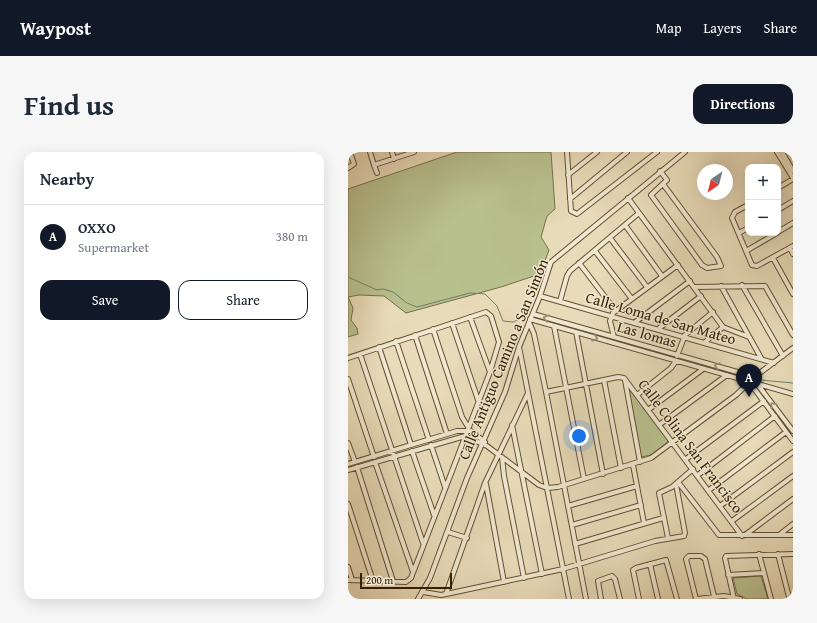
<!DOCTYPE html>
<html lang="en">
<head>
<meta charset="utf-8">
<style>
  :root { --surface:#fff; --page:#f6f6f7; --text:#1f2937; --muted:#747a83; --line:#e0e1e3; --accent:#111827 }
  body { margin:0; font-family:"Gentium Book Plus",serif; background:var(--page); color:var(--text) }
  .controls { position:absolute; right:12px; top:12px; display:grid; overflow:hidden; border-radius:8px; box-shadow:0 4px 16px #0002 }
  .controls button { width:36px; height:36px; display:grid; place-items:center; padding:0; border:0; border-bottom:1px solid var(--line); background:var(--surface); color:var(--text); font:20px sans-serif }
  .compass { position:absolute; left:349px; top:12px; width:36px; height:36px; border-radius:50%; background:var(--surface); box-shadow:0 4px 16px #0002; rotate:215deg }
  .scale { position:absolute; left:12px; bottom:10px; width:92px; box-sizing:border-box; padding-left:4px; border:2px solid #372100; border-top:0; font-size:11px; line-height:14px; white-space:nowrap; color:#372100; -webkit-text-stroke:3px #f0e8d2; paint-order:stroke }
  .you { position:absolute; left:231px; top:284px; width:14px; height:14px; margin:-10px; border:3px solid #fff; border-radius:50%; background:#1a73e8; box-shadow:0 0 0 6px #1a73e833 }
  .badge { display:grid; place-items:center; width:26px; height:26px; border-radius:50%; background:var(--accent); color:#fff; font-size:13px; font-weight:700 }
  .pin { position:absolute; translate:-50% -33px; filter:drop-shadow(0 1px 2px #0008) }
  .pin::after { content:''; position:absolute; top:21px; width:14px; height:12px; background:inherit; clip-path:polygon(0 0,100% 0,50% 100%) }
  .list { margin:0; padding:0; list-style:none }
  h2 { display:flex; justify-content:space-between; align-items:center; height:52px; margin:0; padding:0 16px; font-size:17px }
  h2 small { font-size:13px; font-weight:400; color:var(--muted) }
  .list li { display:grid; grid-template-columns:26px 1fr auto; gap:12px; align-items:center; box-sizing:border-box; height:64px; padding:0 16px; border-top:1px solid var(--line) }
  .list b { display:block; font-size:15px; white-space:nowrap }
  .list p { margin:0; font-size:13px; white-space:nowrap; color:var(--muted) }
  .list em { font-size:13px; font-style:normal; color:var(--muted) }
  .actions { display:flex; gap:8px; padding:12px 16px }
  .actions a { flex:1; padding:9px 0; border:1px solid var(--accent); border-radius:12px; text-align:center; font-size:14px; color:var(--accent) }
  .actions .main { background:var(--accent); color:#fff }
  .map { position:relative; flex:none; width:445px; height:447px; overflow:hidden; border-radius:12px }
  header { display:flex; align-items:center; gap:24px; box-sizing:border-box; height:56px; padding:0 20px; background:var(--accent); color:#fff }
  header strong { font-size:19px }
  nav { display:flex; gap:22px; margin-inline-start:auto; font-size:14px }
  .intro { display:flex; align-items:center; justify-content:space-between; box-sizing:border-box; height:96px; padding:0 24px }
  h1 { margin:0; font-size:28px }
  .button { padding:10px 18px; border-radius:12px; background:var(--accent); color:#fff; font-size:14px; font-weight:700 }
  main { display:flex; gap:24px; padding:0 24px }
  aside { flex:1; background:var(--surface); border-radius:12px; box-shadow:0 4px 16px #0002 }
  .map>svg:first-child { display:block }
  .green { fill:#b8c08e; stroke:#787047 }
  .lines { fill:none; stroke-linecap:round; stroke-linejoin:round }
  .stream { stroke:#717d6a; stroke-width:1 }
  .minor-casing { stroke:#63502e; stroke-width:6 }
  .minor { stroke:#f0e8d2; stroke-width:4 }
  .oneway { stroke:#9d8e74 }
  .labels { text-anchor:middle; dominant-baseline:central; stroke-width:3; stroke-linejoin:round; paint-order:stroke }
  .street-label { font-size:15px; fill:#372100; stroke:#f0e8d2 }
</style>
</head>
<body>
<header>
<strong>Waypost</strong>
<nav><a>Map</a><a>Layers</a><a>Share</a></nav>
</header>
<div class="intro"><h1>Find us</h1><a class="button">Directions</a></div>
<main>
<aside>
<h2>Nearby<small></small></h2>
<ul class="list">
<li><span class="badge">A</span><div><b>OXXO</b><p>Supermarket</p></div><em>380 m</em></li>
</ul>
<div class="actions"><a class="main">Save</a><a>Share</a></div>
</aside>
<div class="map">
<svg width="445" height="447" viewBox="0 0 445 447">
  <rect width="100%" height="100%" fill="#e8dbb9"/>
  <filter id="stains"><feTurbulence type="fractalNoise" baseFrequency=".005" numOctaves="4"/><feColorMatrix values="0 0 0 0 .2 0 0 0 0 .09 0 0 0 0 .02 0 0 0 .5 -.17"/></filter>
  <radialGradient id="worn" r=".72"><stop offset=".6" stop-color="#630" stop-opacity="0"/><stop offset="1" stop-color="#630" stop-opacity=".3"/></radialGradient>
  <path class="green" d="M109,0H203L207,57L199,64L193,85L201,98L192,122L153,135L58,161L36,144L11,143L0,145L5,156L3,168L9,176L10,182L0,185V37Z
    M280,234L321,289L303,303L293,305Z
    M413,424L420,447H399L389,442L385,426Z"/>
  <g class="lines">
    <path class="stream" d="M0,125L29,138L35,137L45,140L59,151L69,155L122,141L137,142L149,154L155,169L165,170L179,164
      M187,166L324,205
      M331,207L398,225
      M412,228L445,231"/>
    <defs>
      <path id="minor" d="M22,0L26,13L66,0
        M44,0L46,7
        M219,0L223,59L229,62L309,0
        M429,0L445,26
        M434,0L445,19
        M26,13L29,21
        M0,16L6,12L2,0
        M312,19L319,28L303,43L354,113L359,116L373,114L369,105L315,32
        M220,23L249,0
        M430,36L445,27
        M280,46L375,175
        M222,47L279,0
        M400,53L387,60L384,66L404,113L409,114L445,94
        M430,58L445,49
        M277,73L314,124
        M430,80L445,71
        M391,81L400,76
        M262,86L299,135
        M442,96L445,102
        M247,99L284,147
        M398,99L429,81
        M425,106L445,142
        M231,111L268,159
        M394,133L435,204
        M373,134L413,206
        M346,135L417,134L445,183
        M192,144L426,211
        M212,149L219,124L222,119L291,61
        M185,162L400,223L410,233L445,279
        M122,165L142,220
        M182,167L445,242
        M181,170L186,182L198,240L238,447
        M104,171L130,248
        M286,171L342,129
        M206,174L236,327
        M375,175L401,185
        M85,177L114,265L120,275
        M310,177L353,144
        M228,180L255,322
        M67,183L99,282
        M266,185L262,169L265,161L330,113
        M48,189L81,288
        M357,190L375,175
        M31,195L63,293
        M171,195L221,447
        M12,202L75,391
        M329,204L337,183L365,160
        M0,206L138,160L143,164L151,190L142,220L63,426L58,430L0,428
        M0,227L26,305
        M256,228L273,316
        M277,228L292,310
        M402,231L445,289
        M198,240L270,225L276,226L394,384
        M289,243L323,216L328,209
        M300,258L355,217
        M164,273L194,422
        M311,273L379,223
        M0,291L7,310
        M83,293L97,335
        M64,299L86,363
        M154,305L156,324L176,426
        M338,307L416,249
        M27,310L65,420
        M0,312L109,279H123L137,290
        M285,313L296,371
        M9,315L45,429
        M0,318L117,284L139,294L191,333L199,336L210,335L303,306L388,243L409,223L445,196
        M350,323L427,264
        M330,330L371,383H445
        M138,332L156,430
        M361,338L438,280
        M0,352L25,429
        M220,354L289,334
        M372,354L445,300
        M384,369L445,324
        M224,373L293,353
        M100,380L119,386
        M397,383L445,347
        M431,383L445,372
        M320,386L311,341L324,335L345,317
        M227,392L315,366
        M411,402L423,447
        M430,402L441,445
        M302,412L310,447
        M0,415L4,428
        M380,423L415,421
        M75,440L93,443L103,441L215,417L307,389L336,384L337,381L328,332
        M98,442L137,331L180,241
        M70,447L82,426L119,326L157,240L171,195L192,144L203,110L337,0
        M253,447L250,429L264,424L267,427L272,447
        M291,447L285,418L288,416L318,408L329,447
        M348,447L338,407L341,404H353L357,407L366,444
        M349,447L376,444L392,447
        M386,447L377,406L378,404L445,402"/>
    </defs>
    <use href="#minor" class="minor-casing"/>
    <use href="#minor" class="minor"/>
  </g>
  <defs><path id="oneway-chevron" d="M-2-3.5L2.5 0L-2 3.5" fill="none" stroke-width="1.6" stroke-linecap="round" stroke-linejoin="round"/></defs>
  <g class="oneway">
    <use href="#oneway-chevron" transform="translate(198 166) rotate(-164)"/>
    <use href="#oneway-chevron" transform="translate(247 186) rotate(16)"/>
    <use href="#oneway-chevron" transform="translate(369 214) rotate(-165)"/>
    <use href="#oneway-chevron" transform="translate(425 253) rotate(-127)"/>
  </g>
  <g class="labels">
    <g class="street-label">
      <text transform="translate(313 166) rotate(16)">Calle Loma de San Mateo</text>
      <text transform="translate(299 182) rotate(16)">Las lomas</text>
      <text transform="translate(155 207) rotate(-68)">Calle Antiguo Camino a San Simón</text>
      <text transform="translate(343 294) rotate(53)">Calle Colina San Francisco</text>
    </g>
  </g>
  <rect width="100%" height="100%" filter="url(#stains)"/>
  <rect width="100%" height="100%" fill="url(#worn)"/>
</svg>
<div class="controls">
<button>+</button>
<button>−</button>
</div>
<svg class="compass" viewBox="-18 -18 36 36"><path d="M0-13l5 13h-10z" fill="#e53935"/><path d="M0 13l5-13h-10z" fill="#747a83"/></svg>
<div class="scale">200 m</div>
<div class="you"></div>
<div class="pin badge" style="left:401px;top:245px">A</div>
</div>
</main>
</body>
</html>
